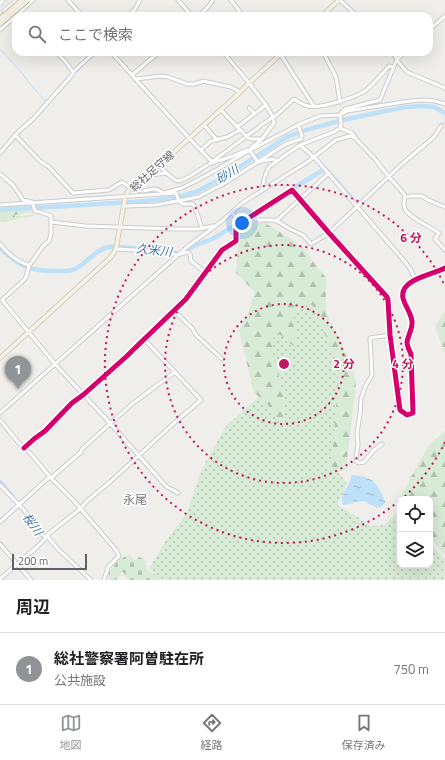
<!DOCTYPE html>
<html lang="ja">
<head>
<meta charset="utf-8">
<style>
  :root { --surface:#fff; --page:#f6f6f6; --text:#202124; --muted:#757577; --line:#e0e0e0; --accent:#919496 }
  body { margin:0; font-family:"Titillium Web","Noto Sans JP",sans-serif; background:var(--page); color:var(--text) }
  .controls { position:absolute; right:12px; bottom:12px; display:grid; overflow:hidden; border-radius:8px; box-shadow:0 4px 16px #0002 }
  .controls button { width:36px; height:36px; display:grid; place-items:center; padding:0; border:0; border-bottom:1px solid var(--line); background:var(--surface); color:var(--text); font:20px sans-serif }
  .scale { position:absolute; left:12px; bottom:10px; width:75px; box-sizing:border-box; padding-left:4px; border:2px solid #5f6368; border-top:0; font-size:11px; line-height:14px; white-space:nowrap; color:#5f6368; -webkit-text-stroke:3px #fff; paint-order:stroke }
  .you { position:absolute; left:242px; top:223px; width:14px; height:14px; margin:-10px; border:3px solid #fff; border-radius:50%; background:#1a73e8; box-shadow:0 0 0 6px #1a73e833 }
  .badge { display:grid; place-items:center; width:26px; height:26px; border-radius:50%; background:var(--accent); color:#fff; font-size:13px; font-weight:700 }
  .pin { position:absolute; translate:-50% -33px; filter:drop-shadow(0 1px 2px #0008) }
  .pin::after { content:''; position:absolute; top:21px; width:14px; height:12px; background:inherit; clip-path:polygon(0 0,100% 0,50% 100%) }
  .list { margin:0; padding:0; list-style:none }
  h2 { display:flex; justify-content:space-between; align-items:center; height:52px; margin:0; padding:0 16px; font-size:17px }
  h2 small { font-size:13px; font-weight:400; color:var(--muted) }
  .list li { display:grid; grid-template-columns:26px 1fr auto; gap:12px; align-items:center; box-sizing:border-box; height:72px; padding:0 16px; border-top:1px solid var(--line) }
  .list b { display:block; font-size:15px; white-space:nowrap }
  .list p { margin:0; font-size:13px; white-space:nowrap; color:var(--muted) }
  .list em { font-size:13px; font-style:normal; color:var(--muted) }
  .icon { flex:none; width:22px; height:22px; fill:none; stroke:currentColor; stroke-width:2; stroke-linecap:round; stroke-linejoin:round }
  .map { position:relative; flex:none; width:445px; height:580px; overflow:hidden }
  .search { position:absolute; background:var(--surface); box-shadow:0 4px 16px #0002; left:12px; right:12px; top:12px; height:44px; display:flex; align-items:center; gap:10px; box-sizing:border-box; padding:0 14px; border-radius:12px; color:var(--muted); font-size:15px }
  .sheet { height:124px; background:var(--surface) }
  nav { display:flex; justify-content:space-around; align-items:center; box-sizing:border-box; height:56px; border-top:1px solid var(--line); background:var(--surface); font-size:11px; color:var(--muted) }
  nav a { display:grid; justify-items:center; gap:2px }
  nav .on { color:var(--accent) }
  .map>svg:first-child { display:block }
  .grass { fill:url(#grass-dots) }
  .forest { fill:url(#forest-firs) }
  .cemetery { fill:url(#cemetery-stones) }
  .water { fill:url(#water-ripples) }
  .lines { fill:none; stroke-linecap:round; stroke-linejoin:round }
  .stream { stroke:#bfe0f9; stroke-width:1 }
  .river { stroke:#bfe0f9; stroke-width:4.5 }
  .minor-casing { stroke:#cbcccc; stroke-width:5 }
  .major-casing { stroke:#d7ceb8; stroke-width:5.5 }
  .minor { stroke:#fdfcfc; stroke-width:3 }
  .major { stroke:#f4f2e9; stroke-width:3.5 }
  .rail-casing { stroke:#e4e4e4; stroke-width:2.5 }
  .rail { stroke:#fff; stroke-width:1; stroke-dasharray:3; stroke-linecap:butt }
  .highway-bridge-casing { stroke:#c8b996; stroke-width:6; stroke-linecap:butt }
  .highway-bridge { stroke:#f0ede3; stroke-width:4 }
  .cycleway-casing { stroke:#fff; stroke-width:8 }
  .cycleway { stroke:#d6006c; stroke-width:5 }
  .ring { fill:none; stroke:#c2185b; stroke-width:2; stroke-dasharray:2 4 }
  .labels { text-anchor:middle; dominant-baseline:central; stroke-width:3; stroke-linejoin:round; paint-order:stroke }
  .street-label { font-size:11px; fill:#5f6368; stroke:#fff }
  .water-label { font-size:12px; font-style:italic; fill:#4174aa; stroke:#fff }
  .neighbourhood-label { font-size:12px; fill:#70757a; stroke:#fff }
  .centre { fill:#c2185b; stroke:#fff; stroke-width:2 }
  .ring-label { font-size:12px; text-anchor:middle; font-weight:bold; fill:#c2185b; stroke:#fff; stroke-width:3; stroke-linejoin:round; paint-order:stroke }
</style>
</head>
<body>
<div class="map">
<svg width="445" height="580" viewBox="0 0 445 580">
  <defs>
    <pattern id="grass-dots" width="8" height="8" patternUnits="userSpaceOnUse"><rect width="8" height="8" fill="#d8ebd6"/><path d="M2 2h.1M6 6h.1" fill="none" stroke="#b2c2b1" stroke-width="1.8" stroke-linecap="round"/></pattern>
    <pattern id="forest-firs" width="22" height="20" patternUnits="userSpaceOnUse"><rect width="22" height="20" fill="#d8ebd6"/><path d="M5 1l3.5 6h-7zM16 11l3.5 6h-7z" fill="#b2c2b1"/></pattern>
    <pattern id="cemetery-stones" width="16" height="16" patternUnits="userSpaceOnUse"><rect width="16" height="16" fill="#d8ebd6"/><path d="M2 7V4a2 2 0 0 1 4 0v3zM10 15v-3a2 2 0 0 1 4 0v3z" fill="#b2c2b1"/></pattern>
    <pattern id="water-ripples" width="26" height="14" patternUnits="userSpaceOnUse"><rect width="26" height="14" fill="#bfe0f9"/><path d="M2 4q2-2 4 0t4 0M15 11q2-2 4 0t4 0" fill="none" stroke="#9eb9cd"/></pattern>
  </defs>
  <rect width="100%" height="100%" fill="#efeeea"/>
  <path class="grass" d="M313,298L349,389L335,467L347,484L337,505L351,513L371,526L385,525L395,514L400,516V565H430V543L445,559V580H162L159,576L149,569L165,542L187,513L201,471L226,426L274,383L267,323Z"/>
  <path class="forest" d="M16,205L32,210V212L15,215V217L33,214L34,215C29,219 23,217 17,219C11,220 6,222 0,222V206Z
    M245,223H265L290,238L304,249L326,278V312L354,372L356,383L346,469L333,475L329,466L333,448L339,366L312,305L298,307L294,313L296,338L295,347L278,333L272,340L274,361L280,380L285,406L282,422L279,421L266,402L254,393L239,330L248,313L255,292L236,273L239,229Z
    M445,312V354L435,326Z
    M445,431V555L430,538V499H400V505L397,502L429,445Z"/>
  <path class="cemetery" d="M130,554L134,560L139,557L145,559L147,570L160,577V579L158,580H129L123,572H122L116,580H109V573L120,557L123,558Z"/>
  <path class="water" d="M353,475C374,477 377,483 385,501V503L379,508C373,507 367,501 360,501C355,502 348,505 343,505C340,493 345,493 349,483C350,481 351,479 351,476Z"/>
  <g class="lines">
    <path class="stream" d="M32,3L36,0
      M138,6L142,0
      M22,12L25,16
      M0,49L22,73L31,85L46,102
      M77,72L97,52
      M53,99L64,86
      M441,125L442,123H445
      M429,139L435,132
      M9,145L26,127
      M323,170L326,168L329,170L358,203"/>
    <path class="river" d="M287,192L323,170
      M0,210L133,202L166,199L182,196L198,191L222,178L287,137L306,130L343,120L405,107L422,106L434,107L445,113
      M0,248C20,267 29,271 57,271C63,271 70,272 75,269C86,264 93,252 105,248C114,245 123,248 132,248C147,249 160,248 175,253
      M182,252C187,251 191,247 196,245C202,242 208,242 214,238C234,227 252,213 272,201
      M0,482L12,496
      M36,525L44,535V539"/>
    <defs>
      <path id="minor" d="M68,0L82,16
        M178,0L192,16
        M231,0L243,16
        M340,0L357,16
        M0,4L3,0
        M4,11L17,0
        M128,16L135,9L140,0
        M199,16L208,7L213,0
        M0,30L33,0
        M429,30L445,16
        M56,52L65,61L73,72
        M111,52L189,138L213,163
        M279,52C291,70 302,89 314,106
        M323,52L336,77L340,102
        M392,52L397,59L400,64L407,72L445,88
        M132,75L159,52
        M136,79L161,76L168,77L187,84H194L204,81L207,82L231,87L240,92
        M249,108L254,113
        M221,110L247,137L252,139H260L261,140
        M341,113L345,109L380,100L397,59L405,52
        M204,125L217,140
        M298,125L302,136L301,139
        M237,127L266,105
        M340,128L352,133L356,139L375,159L389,177L404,194C406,199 402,204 405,209C408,217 431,227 439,233L435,239L445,250
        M15,135L40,161L49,167L73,193L109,190L122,182L128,186
        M300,145L315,158L406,263L411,270L415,280
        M201,150L211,141L227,137L240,130
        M250,151L258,162
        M0,153L18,132L33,119L72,75L73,72L95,52
        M213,161L258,128L261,125L278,114L294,99C298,102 303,105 308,106C320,109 354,98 365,91C374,84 382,74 389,66L393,67
        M258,162L273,159L277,161
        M159,165C163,169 172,180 178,181C185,181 202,168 209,164C215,161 223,160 230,157C236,155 241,152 247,150L250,151L251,148L261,140L274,123L273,117L266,105L249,83L223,52
        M0,174L13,185L23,200L32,202L35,211L40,212L51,216V234L49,241L43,246L29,266L26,277L24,280L2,300L55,364L109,422L157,476L167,487L173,490L178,493
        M148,174L150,175L166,173
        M133,189C141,193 146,190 154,189C157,189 160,191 164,193L182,188L196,181L218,169L243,154L298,125L310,120L320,116L340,115L347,111L410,101L424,100L435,101L445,104
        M262,190C264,181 264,173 270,166L300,145L334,132L340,128L341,124L340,115
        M176,193L179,201L183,204H193C197,210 199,221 202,228
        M405,197L412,196H422L428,200L445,207
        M0,205L176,193
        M124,206L156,205L198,197L225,183L286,144L301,139
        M232,212L240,225
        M250,217L259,220H272L277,221L290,229L303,235L311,244L329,233L402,164L434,137L441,126
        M276,221L329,173
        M51,222L86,226L174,229H199L213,226
        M0,244C8,254 17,262 29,265
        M116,249L156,251L165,252L177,255L188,252L190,254L191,261L206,273
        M174,311L192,328L196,335L222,359
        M0,413L187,247L222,221L242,203L280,179L306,163L336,140L350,136L355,138
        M0,420L18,442L31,454L51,478L74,501L116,550L119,556L108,567L104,580
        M382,444L374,450L364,462L359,463L357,462L356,457L358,445L357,433L360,414L361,399L365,387L372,375L370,338L390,335
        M24,448L34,439L45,431L72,403L83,395L127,356L133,350L186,299L222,250L236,241V227L250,217L292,190L329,233L387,297L388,300L390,335L400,410L407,415L413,413L411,354C409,350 407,346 407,342C408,335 413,329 412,321C411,313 405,306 403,298C399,279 433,275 445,268
        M51,478L81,452L82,449L132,404L175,372
        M0,485L24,510L41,534L46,537
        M0,522L45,481L50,477
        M47,536L58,549L91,580
        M0,544L31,580
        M0,579L38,546L45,539L47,535L80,509L87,501L110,482L173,424L201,400L144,339"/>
      <path id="major" d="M322,16L339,0
        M0,358L111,257L116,249L125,198L128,191L132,187L173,153L236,96L249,83L283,52"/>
    </defs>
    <use href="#minor" class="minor-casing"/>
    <use href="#major" class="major-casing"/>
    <use href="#minor" class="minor"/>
    <use href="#major" class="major"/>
    <defs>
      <path id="rail" d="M0,9L8,0"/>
    </defs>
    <use href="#rail" class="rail-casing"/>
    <use href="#rail" class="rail"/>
    <defs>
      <path id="highway-bridge" d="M0,19L22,0
        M0,24L28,0"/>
    </defs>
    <use href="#highway-bridge" class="highway-bridge-casing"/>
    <use href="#highway-bridge" class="highway-bridge"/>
    <defs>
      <path id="cycleway" d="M24,448L34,439L45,431L72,403L83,395L127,356L133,350L186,299L222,250L236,241V227L250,217L292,190L329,233L387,297L388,300L390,335L400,410L407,415L413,413L411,354C409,350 407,346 407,342C408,335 413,329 412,321C411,313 405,306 403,298C399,279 433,275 445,268"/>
    </defs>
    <use href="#cycleway" class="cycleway-casing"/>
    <use href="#cycleway" class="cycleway"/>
  </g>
  <g class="ring">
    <circle cx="284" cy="364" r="60"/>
    <circle cx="284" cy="364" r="119"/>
    <path d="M445 442A179 179 0 0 1 403 498M399 501A179 179 0 1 1 445 286"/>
  </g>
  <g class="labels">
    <g class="street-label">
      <text transform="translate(152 171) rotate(-42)">総社足守線</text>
    </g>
    <g class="water-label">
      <text transform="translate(227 174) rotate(-31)">砂川</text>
      <text transform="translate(154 250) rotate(6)">久米川</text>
      <text transform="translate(33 524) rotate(54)">桜川</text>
    </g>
    <g class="neighbourhood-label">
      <text x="135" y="499">永尾</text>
    </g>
  </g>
  <circle cx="284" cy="364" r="6" class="centre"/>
  <g class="ring-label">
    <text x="411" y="242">6 分</text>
    <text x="344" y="368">2 分</text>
    <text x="403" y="368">4 分</text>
  </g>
</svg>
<div class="controls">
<button><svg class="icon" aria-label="locate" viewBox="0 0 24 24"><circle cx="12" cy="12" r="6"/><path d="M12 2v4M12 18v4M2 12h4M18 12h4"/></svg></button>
<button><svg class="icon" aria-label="layers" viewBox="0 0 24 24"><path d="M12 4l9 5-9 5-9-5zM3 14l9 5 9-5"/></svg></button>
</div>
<div class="scale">200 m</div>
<div class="you"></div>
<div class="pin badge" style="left:18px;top:389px">1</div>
<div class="search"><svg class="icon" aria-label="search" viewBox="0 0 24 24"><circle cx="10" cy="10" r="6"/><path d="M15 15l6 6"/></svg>ここで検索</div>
</div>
<section class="sheet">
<h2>周辺<small></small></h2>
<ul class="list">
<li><span class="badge">1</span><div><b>総社警察署阿曽駐在所</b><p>公共施設</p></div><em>750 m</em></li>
</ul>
</section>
<nav>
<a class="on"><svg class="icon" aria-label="map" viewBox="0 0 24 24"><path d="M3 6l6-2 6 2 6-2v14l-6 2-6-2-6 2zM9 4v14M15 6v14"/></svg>地図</a>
<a><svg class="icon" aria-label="directions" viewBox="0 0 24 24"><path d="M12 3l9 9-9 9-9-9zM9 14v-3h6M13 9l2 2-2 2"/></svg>経路</a>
<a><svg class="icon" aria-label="saved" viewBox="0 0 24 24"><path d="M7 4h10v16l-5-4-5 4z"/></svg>保存済み</a>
</nav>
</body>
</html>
